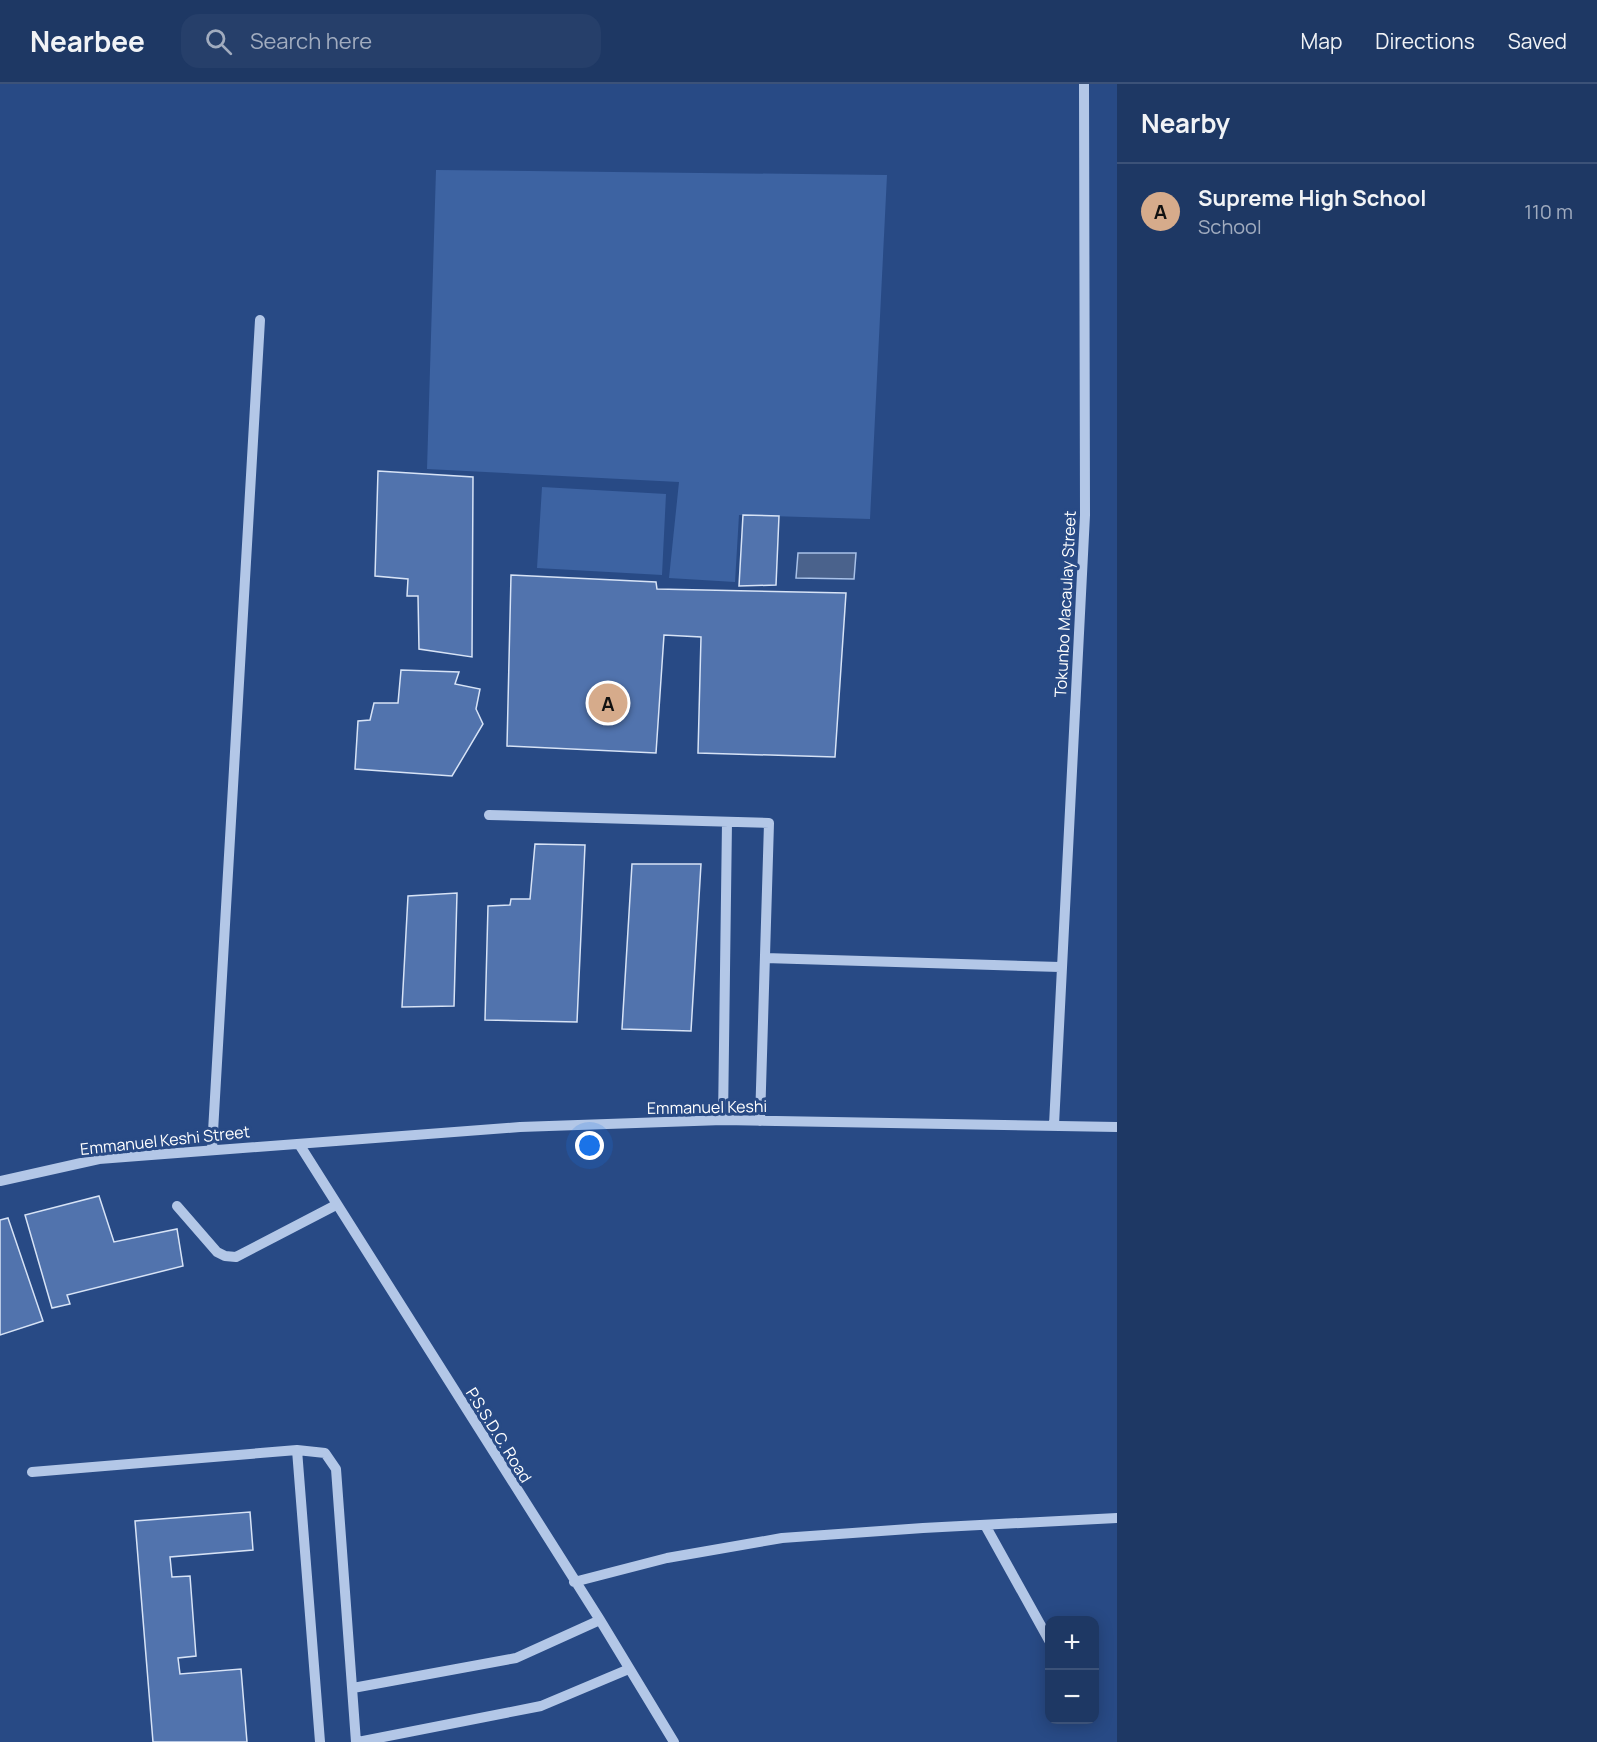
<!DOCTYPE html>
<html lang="en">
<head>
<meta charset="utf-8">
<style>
  :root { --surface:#1e3864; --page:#263f6a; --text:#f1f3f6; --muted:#a1acbf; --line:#3c5278; --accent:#d6ab8b }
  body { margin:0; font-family:Manrope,sans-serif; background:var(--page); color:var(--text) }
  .controls { position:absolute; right:18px; bottom:18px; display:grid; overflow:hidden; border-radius:12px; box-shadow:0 3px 15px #0003 }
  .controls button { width:54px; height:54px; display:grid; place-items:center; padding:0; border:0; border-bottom:2px solid var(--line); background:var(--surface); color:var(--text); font:30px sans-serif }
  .you { position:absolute; left:590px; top:1062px; width:21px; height:21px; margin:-15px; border:4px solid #fff; border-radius:50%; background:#1a73e8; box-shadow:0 0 0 9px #1a73e833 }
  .badge { display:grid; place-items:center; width:39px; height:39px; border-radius:50%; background:var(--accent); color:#111; font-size:20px; font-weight:700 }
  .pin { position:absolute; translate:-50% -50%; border:3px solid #fff; box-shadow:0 2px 6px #0006 }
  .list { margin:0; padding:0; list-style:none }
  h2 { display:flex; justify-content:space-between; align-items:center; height:78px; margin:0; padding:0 24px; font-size:26px }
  h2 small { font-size:20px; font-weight:400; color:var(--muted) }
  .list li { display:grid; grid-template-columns:39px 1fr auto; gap:18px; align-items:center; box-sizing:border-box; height:96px; padding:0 24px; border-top:2px solid var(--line) }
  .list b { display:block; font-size:22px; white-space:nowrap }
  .list p { margin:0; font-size:20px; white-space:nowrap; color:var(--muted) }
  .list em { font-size:20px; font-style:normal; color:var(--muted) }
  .icon { flex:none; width:33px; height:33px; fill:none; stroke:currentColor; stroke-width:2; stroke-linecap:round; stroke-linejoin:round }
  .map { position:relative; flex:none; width:1117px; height:1658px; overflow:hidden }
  header { display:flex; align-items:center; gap:36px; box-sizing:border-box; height:84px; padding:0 30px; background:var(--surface); border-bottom:2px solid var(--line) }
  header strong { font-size:28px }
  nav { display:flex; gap:33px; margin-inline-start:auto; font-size:21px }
  .search { width:420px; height:54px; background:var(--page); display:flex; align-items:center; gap:15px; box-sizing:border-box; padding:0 21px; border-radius:18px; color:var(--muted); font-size:22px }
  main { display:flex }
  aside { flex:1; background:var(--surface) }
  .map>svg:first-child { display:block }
  .green { fill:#3d63a2 }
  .water { fill:#4a628c; stroke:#a8c1e8; stroke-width:1.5 }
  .building { fill:#5173ad; stroke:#d7e3f6; stroke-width:1.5 }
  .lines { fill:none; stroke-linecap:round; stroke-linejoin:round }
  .minor { stroke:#b3c7e7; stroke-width:10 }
  .labels { text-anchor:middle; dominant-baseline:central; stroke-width:6; stroke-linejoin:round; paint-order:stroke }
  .street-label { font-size:16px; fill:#fff; stroke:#284a85 }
</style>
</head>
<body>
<header>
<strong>Nearbee</strong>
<div class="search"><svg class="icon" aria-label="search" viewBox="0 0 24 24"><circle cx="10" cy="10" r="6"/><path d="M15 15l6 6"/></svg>Search here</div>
<nav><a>Map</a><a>Directions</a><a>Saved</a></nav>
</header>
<main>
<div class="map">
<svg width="1117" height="1658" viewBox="0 0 1117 1658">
  <rect width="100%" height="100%" fill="#284a85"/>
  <path class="green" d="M436,86L887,91L870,435L739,431L735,498L669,494L679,398L427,385Z
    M542,403L666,410L662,491L537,484Z"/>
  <path class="water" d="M798,469H856L854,495L796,494Z"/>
  <path class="building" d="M378,387L473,393L472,573L419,565L418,512H407L408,495L375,492Z
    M743,431L779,432L776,501L739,502Z
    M511,491L656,498L657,505L846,509L835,673L698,669L701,553L664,551L656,669L507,662Z
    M401,586L459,588L455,600L480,605L476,625L483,640L452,692L355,685L358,637L370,636L374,619H398Z
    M535,760L585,761L577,938L485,936L488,822L510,821L511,815H530Z
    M632,780H701L691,947L622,945Z
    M457,809L454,922L402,923L408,812Z
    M99,1112L114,1158L177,1145L183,1182L67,1211L70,1220L52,1224L25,1131Z
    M8,1134L43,1237L0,1251V1136Z
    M250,1428L253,1466L170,1473L172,1493L190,1492L196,1572L178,1574L180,1590L241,1585L247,1658H153L135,1437Z"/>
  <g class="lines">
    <path class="minor" d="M489,731L769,739L760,1037
      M765,874L1060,883
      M723,1036L727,738
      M1054,1041L1085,431L1084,0
      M299,1060L600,1536L674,1658
      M212,1065L260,236
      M0,1097L99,1075L520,1043L723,1036L1117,1043
      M177,1122L217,1168L225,1172L236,1173L336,1121
      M297,1366L320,1658
      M32,1388L297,1366L325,1369L336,1385L356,1658
      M985,1441L1050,1558
      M574,1498L667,1474L782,1454L923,1444L1117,1434
      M353,1604L516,1574L600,1536
      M358,1658L541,1622L629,1585"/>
  </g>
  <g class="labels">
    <g class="street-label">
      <text transform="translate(1065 520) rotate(-87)">Tokunbo Macaulay Street</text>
      <text transform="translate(707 1023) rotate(-1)">Emmanuel Keshi</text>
      <text transform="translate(165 1056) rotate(-6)">Emmanuel Keshi Street</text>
      <text transform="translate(499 1351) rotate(58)">P.S.S.D.C. Road</text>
    </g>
  </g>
</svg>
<div class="controls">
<button>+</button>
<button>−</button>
</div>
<div class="you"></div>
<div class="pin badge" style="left:608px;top:619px">A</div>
</div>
<aside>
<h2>Nearby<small></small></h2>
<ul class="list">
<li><span class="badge">A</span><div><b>Supreme High School</b><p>School</p></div><em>110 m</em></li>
</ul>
</aside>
</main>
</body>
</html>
